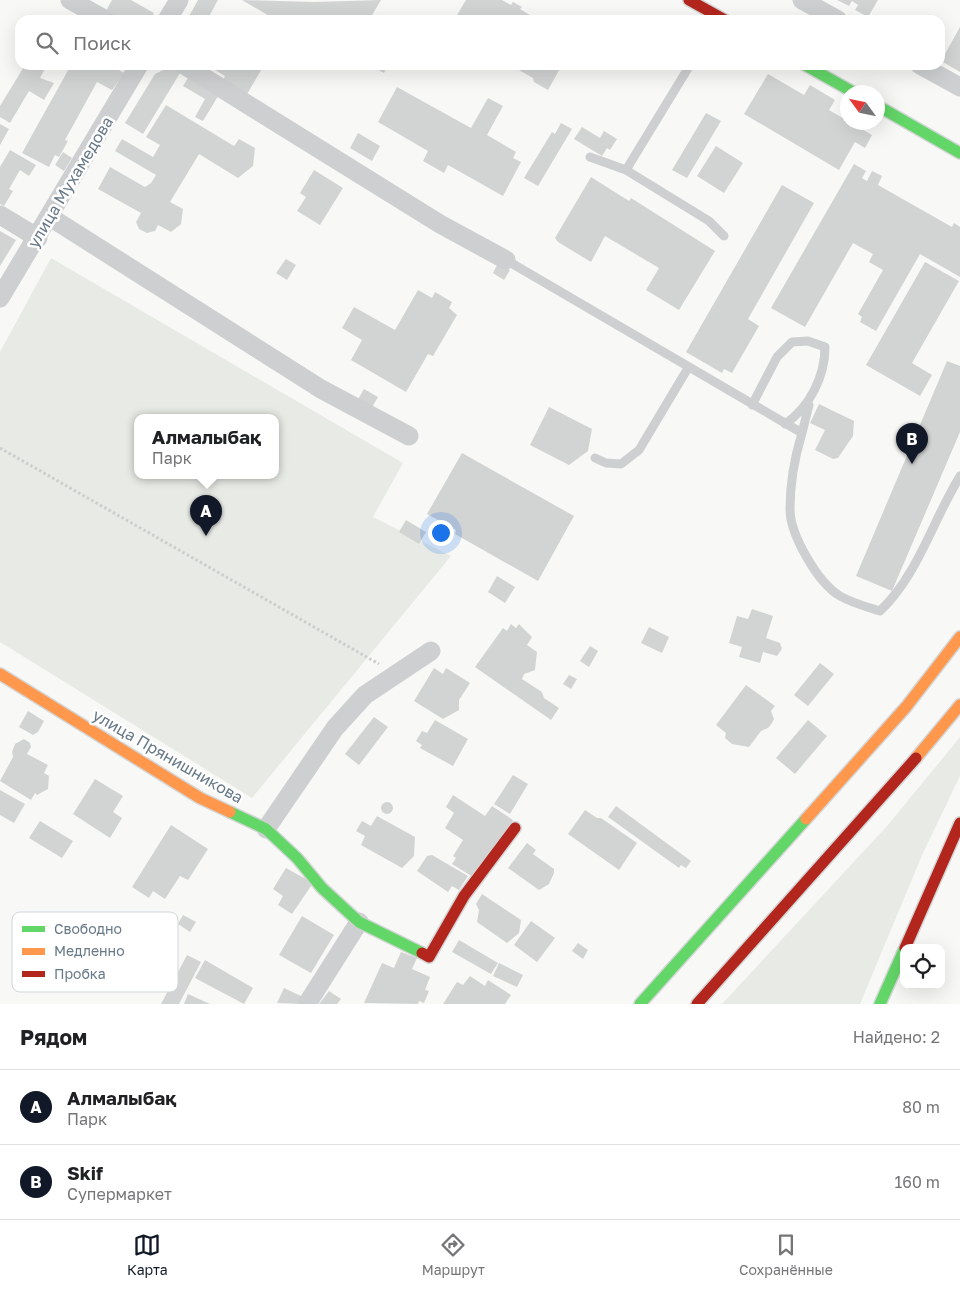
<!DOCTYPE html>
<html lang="ru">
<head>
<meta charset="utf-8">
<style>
  :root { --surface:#fff; --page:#f2f2f2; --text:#202124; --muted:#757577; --line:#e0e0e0; --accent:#111827 }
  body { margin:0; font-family:"Golos Text",sans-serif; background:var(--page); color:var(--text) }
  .controls { position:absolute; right:15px; bottom:15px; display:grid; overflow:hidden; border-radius:10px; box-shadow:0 5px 20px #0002 }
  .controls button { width:45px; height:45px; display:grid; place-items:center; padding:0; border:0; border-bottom:1px solid var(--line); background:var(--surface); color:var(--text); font:25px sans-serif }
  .compass { position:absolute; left:840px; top:85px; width:45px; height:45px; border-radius:50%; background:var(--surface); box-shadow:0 5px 20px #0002; rotate:303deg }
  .you { position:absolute; left:440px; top:532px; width:18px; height:18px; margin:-12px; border:4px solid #fff; border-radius:50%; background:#1a73e8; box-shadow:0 0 0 8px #1a73e833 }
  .badge { display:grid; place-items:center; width:32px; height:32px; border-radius:50%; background:var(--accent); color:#fff; font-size:16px; font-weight:700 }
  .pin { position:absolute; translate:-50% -41px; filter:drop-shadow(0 1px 2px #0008) }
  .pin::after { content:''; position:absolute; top:26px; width:18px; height:15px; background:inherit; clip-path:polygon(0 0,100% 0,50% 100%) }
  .popup { position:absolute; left:134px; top:414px; width:145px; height:65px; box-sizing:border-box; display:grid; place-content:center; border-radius:10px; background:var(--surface); filter:drop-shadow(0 1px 4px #0005); font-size:16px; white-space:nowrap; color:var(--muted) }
  .popup b { font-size:19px; color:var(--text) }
  .popup::after { content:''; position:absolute; left:50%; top:100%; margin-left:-10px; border:10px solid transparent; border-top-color:var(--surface) }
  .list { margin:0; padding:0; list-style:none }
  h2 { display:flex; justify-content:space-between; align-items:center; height:65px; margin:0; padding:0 20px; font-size:21px }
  h2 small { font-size:16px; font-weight:400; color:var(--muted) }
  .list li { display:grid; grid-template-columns:32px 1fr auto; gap:15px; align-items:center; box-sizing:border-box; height:75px; padding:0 20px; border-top:1px solid var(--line) }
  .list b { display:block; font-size:19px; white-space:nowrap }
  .list p { margin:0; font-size:16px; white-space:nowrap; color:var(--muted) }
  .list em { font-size:16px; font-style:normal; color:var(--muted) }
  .icon { flex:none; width:28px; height:28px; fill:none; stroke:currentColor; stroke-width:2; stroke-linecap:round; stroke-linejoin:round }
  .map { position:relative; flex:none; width:960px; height:1004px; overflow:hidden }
  .search { position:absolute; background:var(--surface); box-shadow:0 5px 20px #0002; left:15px; right:15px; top:15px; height:55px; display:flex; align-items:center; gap:12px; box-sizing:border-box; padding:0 18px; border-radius:15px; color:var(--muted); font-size:19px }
  .sheet { height:215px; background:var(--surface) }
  nav { display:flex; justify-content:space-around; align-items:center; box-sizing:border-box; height:70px; border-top:1px solid var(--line); background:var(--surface); font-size:14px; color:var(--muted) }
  nav a { display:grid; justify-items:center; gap:2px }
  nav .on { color:var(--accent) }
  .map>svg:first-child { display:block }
  .green { fill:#e8ebe5; fill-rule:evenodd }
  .building { fill:#d2d3d3 }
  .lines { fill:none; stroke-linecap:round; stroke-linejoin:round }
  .fast-casing { stroke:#d4d6d6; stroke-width:14 }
  .slow-casing { stroke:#d4d6d6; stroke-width:14 }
  .jam-casing { stroke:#d4d6d6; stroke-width:14 }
  .path { stroke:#cccdcd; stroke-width:3; stroke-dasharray:2.5 2.5; stroke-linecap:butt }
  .lane { stroke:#cecfd0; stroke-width:9 }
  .street { stroke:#cecfd0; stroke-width:19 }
  .fast { stroke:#63d668; stroke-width:11 }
  .slow { stroke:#ff974d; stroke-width:11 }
  .jam { stroke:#b3261e; stroke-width:11 }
  .labels { text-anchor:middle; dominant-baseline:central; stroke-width:5; stroke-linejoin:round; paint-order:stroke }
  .street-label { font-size:16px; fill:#677887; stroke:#fff }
  .key { fill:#fff; stroke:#d1d6db; stroke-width:1 }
  .key-label { font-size:14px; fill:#677887 }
</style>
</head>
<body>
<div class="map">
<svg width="960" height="1004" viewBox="0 0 960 1004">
  <rect width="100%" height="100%" fill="#f8f8f7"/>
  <path class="green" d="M51,258L403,463L373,517L451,556L252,798L0,642V352ZM137,417H275V475H137Z
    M960,737V776L923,853L860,1004H722L888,825Z"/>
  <path class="building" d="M112,0H131L154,13L150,20H121L106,11Z
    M198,0H218L207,20H187Z
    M242,0L314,2L381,0L371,17L375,20H276Z
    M466,0H502L511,5L513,2L522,7L520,9L538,20H454Z
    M837,0H878L868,17L855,10L858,5L852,1L849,6Z
    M960,27V72L941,61Z
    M25,65H47L40,78L54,83L44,100L29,91L10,123L0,117V106Z
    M71,65H115L114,67L124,73L112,90L97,82L65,140L68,141L59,157L55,155L49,167L22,153Z
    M207,65H264L246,96L222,82L225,76Z
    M370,65H388L384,73Z
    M510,65H562L548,90L534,82L533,78Z
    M169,67L177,68L180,73L143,134L125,123L155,74Z
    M768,74L804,95L810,85L835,100L829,110L872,135L865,148L855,142L839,170L744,114Z
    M190,75L220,93L203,121L195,117L205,99L183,86Z
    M397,87L471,128L488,98L503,106L487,135L516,152L513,158L521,162L503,196L448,165L444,173L423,161L428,151L378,122Z
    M166,105L234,146L239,139L255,148L253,166L238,178L199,154L170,202L183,209L181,224L171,232L158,225L155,231L147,233L139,229L136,222L141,213L98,189L110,167L145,187L151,183L156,175L115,151L122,139L153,157L160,145L146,137Z
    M706,113L721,121L687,178L672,170Z
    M561,123L572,129L538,186L524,178L552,132L555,134Z
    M0,124L9,129L0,145Z
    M582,127L600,138L604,131L617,139L610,150L607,148L602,156L574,139Z
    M358,133L380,146L372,161L350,148Z
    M716,146L743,163L724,193L697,176Z
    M10,150L36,165L29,176L20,170L9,189L13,191L4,206L0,204V167Z
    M63,152L72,158L64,171L55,165Z
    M854,164L866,171L862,178L867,181L872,171L882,176L878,185L952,227L954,223L960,227V277L920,254L876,331L860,322L862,317L858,314L883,270L869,262L873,254L853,243L805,327L771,308Z
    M314,170L343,188L320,225L297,211L306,197L300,193Z
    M591,177L629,201L631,198L715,251L679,310L646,290L659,268L605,236L591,262L558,242L555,238Z
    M782,185L814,203L748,319L759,326L732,373L724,369L722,373L686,352Z
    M0,231L16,240L0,266Z
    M286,259L296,265L287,280L276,273Z
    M925,262L959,281L912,363L932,375L920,396L866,365Z
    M498,263L510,270L504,280L493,273Z
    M418,290L432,298L435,292L452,302L449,308L457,315L433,356L428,354L406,392L351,360L362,340L342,328L354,307L395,330Z
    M947,361L960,366V432L892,591L856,576Z
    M364,389L378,397L371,409L357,401Z
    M819,404L854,421L853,436L838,458L833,459L815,450L825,430L810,423Z
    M549,407L592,429L588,451L569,465L530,445Z
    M462,453L574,516L538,581L455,534L456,530L427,514Z
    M406,520L426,532L419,544L399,532Z
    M497,576L515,587L505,603L488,592Z
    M752,609L773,616L766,638L780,643L782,649L777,656L763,652L760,663L739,657L742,647L729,643L737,616L748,619Z
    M511,624L516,628L519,624L532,637L527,645L537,652L535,670L524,674L522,679L542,692L544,698L559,708L551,720L475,667L503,628L507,631Z
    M649,627L669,637L662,653L641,643Z
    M590,646L598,651L589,667L580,661Z
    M820,663L834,674L808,706L794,695Z
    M434,668L443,674L446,668L470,683L459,700V710L443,719L414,701Z
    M569,675L577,679L571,689L563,684Z
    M746,685L775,706L771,711L774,719L772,723L768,728L761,731L749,747L732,744L725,738L726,733L716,725Z
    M28,711L44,721L38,732L33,735L19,727Z
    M374,717L388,727L359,765L345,754Z
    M435,720L468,739L453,766L420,748L422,745L416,741L422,731L427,733Z
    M808,720L827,736L795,774L776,758Z
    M24,739L30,743L31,747L27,754L48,765L44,773L49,776L48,789L37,795L35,793L31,800L0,781L13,757L12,752L15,744Z
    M513,775L528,784L510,814L494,804Z
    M95,779L123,796L113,812L122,818L110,838L73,814Z
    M0,790L25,804L14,823L0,815Z
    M453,795L485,816L492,806L513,820L473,877L452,864L456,858L453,856L463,840L445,828L454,813L446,807Z
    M381 808a6 6 0 1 1 12 0a6 6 0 1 1-12 0Z
    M616,806L691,861L686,868L681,865L679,868L608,817Z
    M585,810L597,818H601L637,843L619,870L568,834Z
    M377,816L415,837L414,856L402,868L361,845L365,836L356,831L362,821L371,826Z
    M40,821L73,841L62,858L29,838Z
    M171,825L208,849L188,880L180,876L165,899L153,891L149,898L132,887Z
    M527,843L536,850L533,854L554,869V873L549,884L539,890L508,868Z
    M432,855L468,876L459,890L452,886L448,892L417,871L427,856Z
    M286,868L313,883L292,914L278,905L283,896L273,889Z
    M482,894L521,920L519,933L507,943L477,922L479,910L476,904Z
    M183,915L196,922L190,932L178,924Z
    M302,916L334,935L311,973L279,955Z
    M531,921L555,938L537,962L514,945Z
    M459,940L498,963L491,974L452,952Z
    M578,943L588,950L583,959L572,951Z
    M401,952L417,958L412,969L430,977L425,990L429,991L424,1003L419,1001L418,1004L364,1003L382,963L394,968Z
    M187,955L201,962L179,1004H161Z
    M205,960L253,988L244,1004L195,978Z
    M499,963L523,975L517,987L493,976Z
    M470,976L485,986L488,980L511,995L505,1004H443L457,982L463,985Z
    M284,988L303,997L302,1004L277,1003Z
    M329,991L341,999L337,1004H319Z
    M188,994L210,1004H184Z"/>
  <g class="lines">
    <defs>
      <path id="fast" d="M805,65L853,92
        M878,106L960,153
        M230,812L266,829L297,858L322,888L359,922L422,953
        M640,1004L806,819
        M880,1004L904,950"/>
      <path id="slow" d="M0,674L200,798L230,812
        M916,758L960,705
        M806,819L906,707L960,637"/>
      <path id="jam" d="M689,0L725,20
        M905,948L960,823
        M422,953L429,957L464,896L515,828
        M697,1004L916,758"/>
    </defs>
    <use href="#fast" class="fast-casing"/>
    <use href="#slow" class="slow-casing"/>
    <use href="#jam" class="jam-casing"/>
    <path class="path" d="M0,448L379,664"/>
    <path class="lane" d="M590,157L626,170L690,65
      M626,170L709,221L724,236
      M506,260L802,433C795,456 790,485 790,509C790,535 818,583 840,596C852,603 867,607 880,611C918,575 933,520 960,476
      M752,405L777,357L792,342L808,341L825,347C825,376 810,407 785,424
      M802,433L809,405
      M595,458L606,463L621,464L639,450L688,368"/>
    <path class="street" d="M70,0L106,20
      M802,0L838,20
      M167,20L179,0
      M184,65L440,224L506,260
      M920,65L960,87
      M0,215L38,238
      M50,217L321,389L409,436
      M0,298L139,65
      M266,829L335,728L365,695L431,651
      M307,1004L359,922"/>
    <use href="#fast" class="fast"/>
    <use href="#slow" class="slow"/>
    <use href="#jam" class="jam"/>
  </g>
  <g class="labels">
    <g class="street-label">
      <text transform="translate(70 182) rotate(-59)">улица Мухамедова</text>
      <text transform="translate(168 756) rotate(30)">улица Прянишникова</text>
    </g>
  </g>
  <rect x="12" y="912" width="166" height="80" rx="8" class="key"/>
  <rect x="22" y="926" width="23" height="6" fill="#63d668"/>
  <rect x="22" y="948" width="23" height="7" fill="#ff974d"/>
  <rect x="22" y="971" width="23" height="6" fill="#b3261e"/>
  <g class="key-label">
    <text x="54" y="934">Свободно</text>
    <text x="54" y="956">Медленно</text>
    <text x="54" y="979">Пробка</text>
  </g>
</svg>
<div class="controls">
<button><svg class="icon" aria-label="locate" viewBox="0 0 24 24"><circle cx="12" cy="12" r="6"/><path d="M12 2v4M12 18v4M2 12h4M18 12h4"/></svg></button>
</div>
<svg class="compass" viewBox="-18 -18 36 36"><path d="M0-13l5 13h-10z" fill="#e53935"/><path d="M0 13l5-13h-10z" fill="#757577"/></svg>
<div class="you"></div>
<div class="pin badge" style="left:206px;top:536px">A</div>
<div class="popup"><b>Алмалыбақ</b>Парк</div>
<div class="pin badge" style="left:912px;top:464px">B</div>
<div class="search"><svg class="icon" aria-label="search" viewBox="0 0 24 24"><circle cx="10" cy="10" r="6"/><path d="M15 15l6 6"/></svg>Поиск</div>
</div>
<section class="sheet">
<h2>Рядом<small>Найдено: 2</small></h2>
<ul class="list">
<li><span class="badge">A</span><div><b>Алмалыбақ</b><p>Парк</p></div><em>80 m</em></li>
<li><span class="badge">B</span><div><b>Skif</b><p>Супермаркет</p></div><em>160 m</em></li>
</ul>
</section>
<nav>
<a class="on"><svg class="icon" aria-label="map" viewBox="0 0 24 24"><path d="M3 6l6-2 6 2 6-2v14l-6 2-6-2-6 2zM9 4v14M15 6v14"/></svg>Карта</a>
<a><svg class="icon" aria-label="directions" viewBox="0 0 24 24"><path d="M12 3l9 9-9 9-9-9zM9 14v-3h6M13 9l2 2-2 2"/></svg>Маршрут</a>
<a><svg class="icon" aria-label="saved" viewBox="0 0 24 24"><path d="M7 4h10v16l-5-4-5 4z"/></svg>Сохранённые</a>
</nav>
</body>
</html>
